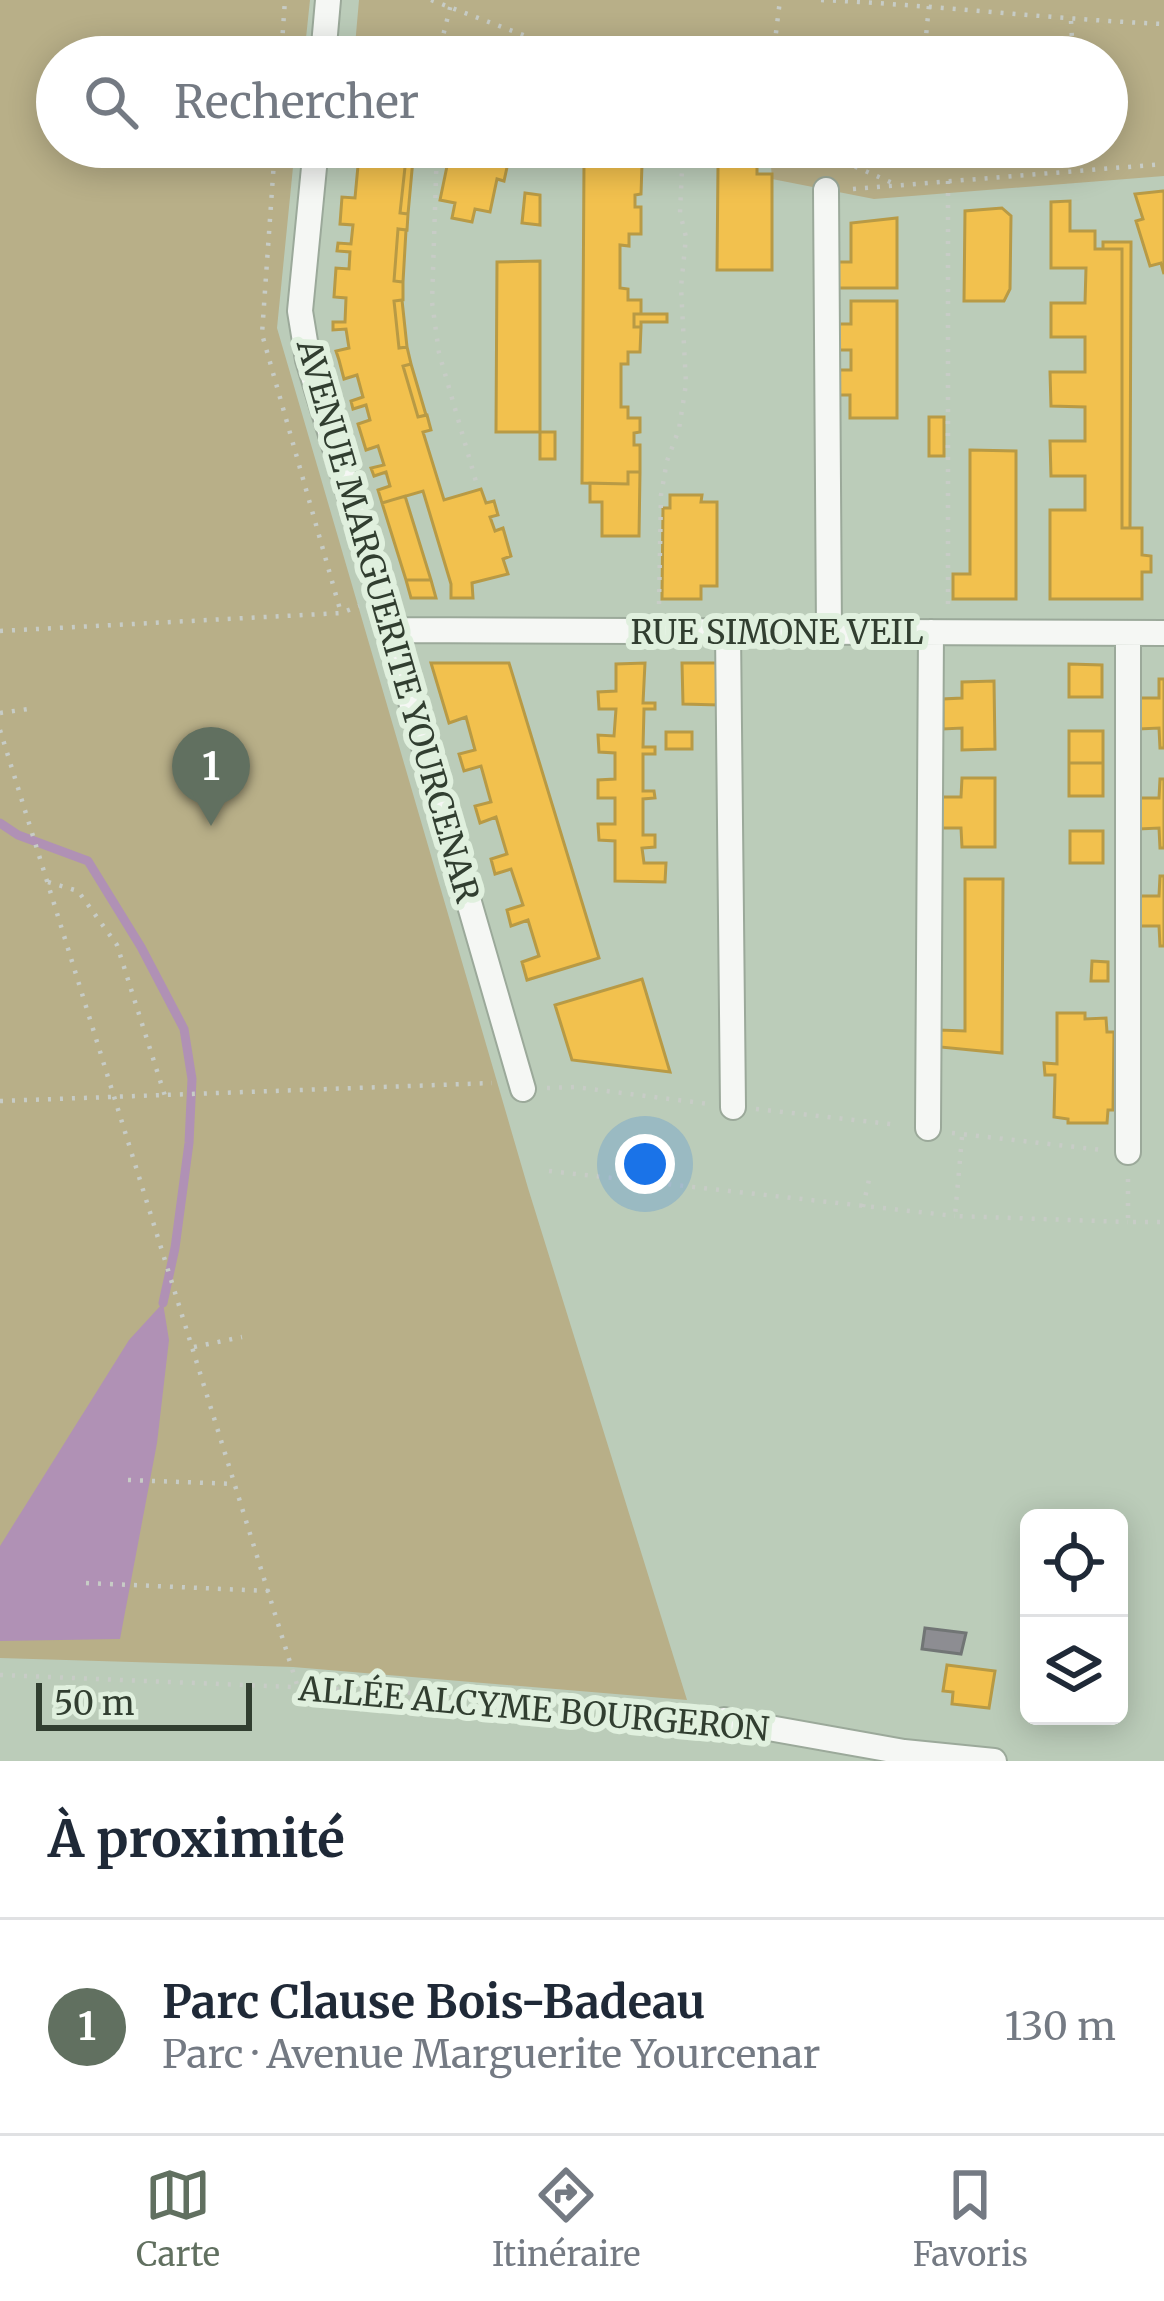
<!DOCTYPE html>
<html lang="fr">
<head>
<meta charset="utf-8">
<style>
  :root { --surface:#fff; --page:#f6f6f7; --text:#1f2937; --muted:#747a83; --line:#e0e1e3; --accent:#617060 }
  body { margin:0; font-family:Merriweather,serif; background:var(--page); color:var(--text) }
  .controls { position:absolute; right:36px; bottom:36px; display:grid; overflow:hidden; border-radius:18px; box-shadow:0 6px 30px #0003 }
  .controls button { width:108px; height:108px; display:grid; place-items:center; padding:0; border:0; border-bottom:3px solid var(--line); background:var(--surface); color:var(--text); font:60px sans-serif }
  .scale { position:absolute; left:36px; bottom:30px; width:216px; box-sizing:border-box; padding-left:12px; border:6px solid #313e30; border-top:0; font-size:33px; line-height:42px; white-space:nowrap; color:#313e30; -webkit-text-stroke:9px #e0f0de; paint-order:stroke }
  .you { position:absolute; left:645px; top:1164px; width:42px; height:42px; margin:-30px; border:9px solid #fff; border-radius:50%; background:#1a73e8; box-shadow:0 0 0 18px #1a73e833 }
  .badge { display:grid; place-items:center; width:78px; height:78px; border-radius:50%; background:var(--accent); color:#fff; font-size:39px; font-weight:700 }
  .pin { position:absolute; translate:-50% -99px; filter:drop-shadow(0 3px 6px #0008) }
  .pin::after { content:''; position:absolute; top:63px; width:42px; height:36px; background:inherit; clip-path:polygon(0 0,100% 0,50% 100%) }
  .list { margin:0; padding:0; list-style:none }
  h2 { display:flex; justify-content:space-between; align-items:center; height:156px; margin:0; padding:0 48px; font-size:51px }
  h2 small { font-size:39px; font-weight:400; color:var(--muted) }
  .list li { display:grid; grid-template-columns:78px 1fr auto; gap:36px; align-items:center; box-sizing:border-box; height:216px; padding:0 48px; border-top:3px solid var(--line) }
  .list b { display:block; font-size:45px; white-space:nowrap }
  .list p { margin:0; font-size:39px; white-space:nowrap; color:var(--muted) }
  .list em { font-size:39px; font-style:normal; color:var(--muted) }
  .icon { flex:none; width:66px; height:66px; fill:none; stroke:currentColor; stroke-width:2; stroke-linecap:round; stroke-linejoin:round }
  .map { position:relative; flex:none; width:1164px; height:1761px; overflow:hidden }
  .search { position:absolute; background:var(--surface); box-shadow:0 6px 30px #0003; left:36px; right:36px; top:36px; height:132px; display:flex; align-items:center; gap:30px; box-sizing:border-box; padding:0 42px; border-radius:66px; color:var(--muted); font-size:45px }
  .sheet { height:372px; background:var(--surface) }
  nav { display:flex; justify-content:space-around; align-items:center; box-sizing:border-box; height:168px; border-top:3px solid var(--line); background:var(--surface); font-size:33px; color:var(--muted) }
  nav a { display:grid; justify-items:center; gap:6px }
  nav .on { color:var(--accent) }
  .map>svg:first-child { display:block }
  .green { fill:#b8af88 }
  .water { fill:#b091b5 }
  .homes { fill:#f2c14e; stroke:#b89a45; stroke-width:3 }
  .industry { fill:#8d8d92; stroke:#717575; stroke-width:3 }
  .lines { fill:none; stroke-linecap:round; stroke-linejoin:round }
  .stream { stroke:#b091b5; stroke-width:9 }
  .minor-casing { stroke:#9ba99a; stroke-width:28 }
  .path { stroke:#c7ccc6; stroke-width:4.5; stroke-dasharray:3 9; stroke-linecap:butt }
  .minor { stroke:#f5f7f4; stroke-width:24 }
  .labels { text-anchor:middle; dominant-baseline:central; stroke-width:12; stroke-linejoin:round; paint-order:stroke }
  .street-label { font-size:33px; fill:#313e30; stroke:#e0f0de }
</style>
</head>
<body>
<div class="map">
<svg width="1164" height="1761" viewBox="0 0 1164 1761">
  <rect width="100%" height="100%" fill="#bbccb9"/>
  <path class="green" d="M0,0H310L304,57H57V147H295L277,328L528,1188L687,1700L293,1667L0,1658Z
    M359,0H1164V176L874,199L772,179L771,166H718L622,147H1107V57H354Z"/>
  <path class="water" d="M163,1303L169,1340L157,1443L120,1639L0,1641V1546L129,1340Z"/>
  <path class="homes" d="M346,147H415L414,159L406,158L400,213L408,214L407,230L398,229L394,281L403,282V300L394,301L399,348L407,347L411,364L403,366L418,417L427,415L431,430L423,432L444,500L481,489L486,503L494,501L498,515L490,517L495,531L503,528L511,556L503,559L508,574L472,583L473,598H451V584L423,491L382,503L378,490L390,486L386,472L374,476L371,468L384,465L378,446L366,450L358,424L370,420L366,405L353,409L351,401L363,397L357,375L344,379L339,360L336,351L349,348L346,329L333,330V322H345L346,298L334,297L336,268L349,269L350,252L337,251L338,243L351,244L353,225L340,224L342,197L355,198L358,166L345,165Z
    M451,147L511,149L504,181L497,179L490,212L475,209L472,222L452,218L455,203L440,200Z
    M406,158L413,159L408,214L400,213Z
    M584,163L642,164L641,194L635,195V207H641V234H629V246L620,245V288L628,289V300H641V314H634V327H641L640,352H628V364H621V407H628V418H640V432L634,433V445H640V472H628V484L582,483Z
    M718,166H757V174H772V270H717Z
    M1163,191H1164V274L1161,263L1150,266L1136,221L1143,219L1135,194Z
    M525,193L540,195V225L522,223Z
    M1070,201V231H1095V249H1122V528H1142V555L1151,556V572H1142V599H1050V510H1085V476H1051L1050,441H1085V407L1051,406L1050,372H1085V337H1051V303H1085L1086,268H1051V202Z
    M1002,208L1011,216L1010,289L1004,301H964L965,211Z
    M897,218V288H838V262H851V223Z
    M398,229L406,230L403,282L394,281Z
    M1103,242H1131L1130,528H1122V249H1103Z
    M540,261V432H496L497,262Z
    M402,300L407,347L399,348L394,301Z
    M851,301H897V418H850V395H838V370H851V350H838V324H851Z
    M634,314H667V322H641V327H634Z
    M411,364L426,415L418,417L403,366Z
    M929,417H944V456H929Z
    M540,432H555V459H540Z
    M970,450L1016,451V599H953V574H970Z
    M628,472H640L639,536H602V502H590V483L628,484Z
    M670,495H702L701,502H717V586H701V599H662L663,508H670Z
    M405,496L431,580H406L382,503Z
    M406,580H431L436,598H411Z
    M431,663H509L599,958L527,980L522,962L539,956L528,920L511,926L507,910L523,905L511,869L495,874L491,859L507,854L496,817L480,823L475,806L491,802L481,766L464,771L459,754L475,750L466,717L449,723Z
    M645,663L643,703H655V709H644L643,747H655V754H643V791H654L655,798L643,799V835H655V847L642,848L644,863H666L665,882L615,881V841L599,840L598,824H615V798H598V780L615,779V753L599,752L598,735L614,736L616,709H599L598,692L616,691V664Z
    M682,663H719V705L683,704Z
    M1069,664L1102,665V697H1069Z
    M1159,679H1164V748H1160L1159,728L1139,729V698H1159Z
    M994,681L995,749L962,750V728L943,729V699L962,698V682Z
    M1069,731H1103V763H1069Z
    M666,732H692V749H666Z
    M1069,763H1103V796H1069Z
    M962,778H995V847H962L961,828H941V797H961Z
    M1160,779H1164V848H1160L1159,828L1139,829V798H1159Z
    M1070,831H1103V863H1070Z
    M1160,876H1164V946H1160L1159,926H1139V896H1159Z
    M965,879H1003L1002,1053L940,1047V1030L965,1031Z
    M1092,961L1108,962V981H1091Z
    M642,979L670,1072L572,1060L555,1005Z
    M1057,1013H1085V1019L1106,1018L1107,1032H1114L1113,1110H1108L1107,1123H1068V1119L1054,1117L1055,1075H1045L1044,1063L1057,1064Z
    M947,1665L995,1671L989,1708L952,1704L953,1692L943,1691Z"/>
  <path class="industry" d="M925,1628L966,1633L961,1654L922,1649Z"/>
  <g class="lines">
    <path class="stream" d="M0,823L18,835L88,861L141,947L184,1029L192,1079L189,1143L175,1248L163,1303"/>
    <defs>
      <path id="minor" d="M323,57L328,0
        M316,147L300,311L308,360L381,598L523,1089
        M826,190L829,632
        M389,630L1164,633
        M728,632L733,1107
        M1128,633V1152
        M928,1128L931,632
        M724,1720L904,1752L994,1761"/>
    </defs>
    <use href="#minor" class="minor-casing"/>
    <path class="path" d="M431,0L581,57
      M821,0C935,5 1049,19 1164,24
      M1071,21L1073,57
      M281,57L285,0
      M444,57L442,40L452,0
      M773,57L780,0
      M924,57L929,5
      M275,147L262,334L341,613
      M437,147L432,302L439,353L477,485
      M811,147L897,185
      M1081,147L1084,170
      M829,165L835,147
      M948,181V609
      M853,189L1164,164
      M659,604L661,495L667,461L679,429L686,384L681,287L686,237L680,213L683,147
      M0,631L341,613L359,606
      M0,713L35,708
      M0,730L298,1688
      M48,882L78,891L117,945L165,1096
      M547,1088L575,1087L709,1104
      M0,1101L492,1083
      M756,1109L899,1125
      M952,1133L1102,1150
      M962,1137L955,1216L1128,1222
      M549,1171L955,1216
      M1128,1179V1222H1164
      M863,1207L870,1175
      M194,1347L242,1337
      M128,1480L236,1484
      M86,1583L269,1591
      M0,1675L390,1691L701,1718"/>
    <use href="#minor" class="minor"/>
  </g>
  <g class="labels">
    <g class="street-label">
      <text transform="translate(388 621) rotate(74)">AVENUE MARGUERITE YOURCENAR</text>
      <text x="777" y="632">RUE SIMONE VEIL</text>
      <text transform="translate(534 1709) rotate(5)">ALLÉE ALCYME BOURGERON</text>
    </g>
  </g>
</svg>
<div class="controls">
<button><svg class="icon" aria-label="locate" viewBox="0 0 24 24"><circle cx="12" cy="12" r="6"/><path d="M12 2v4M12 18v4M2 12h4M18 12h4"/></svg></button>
<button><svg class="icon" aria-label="layers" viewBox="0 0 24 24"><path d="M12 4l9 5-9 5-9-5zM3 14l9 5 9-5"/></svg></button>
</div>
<div class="scale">50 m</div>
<div class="you"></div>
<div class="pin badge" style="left:211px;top:826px">1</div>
<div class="search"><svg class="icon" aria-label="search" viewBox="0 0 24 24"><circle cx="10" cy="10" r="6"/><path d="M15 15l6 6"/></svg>Rechercher</div>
</div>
<section class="sheet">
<h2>À proximité<small></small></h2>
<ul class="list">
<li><span class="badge">1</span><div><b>Parc Clause Bois-Badeau</b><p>Parc · Avenue Marguerite Yourcenar</p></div><em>130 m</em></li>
</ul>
</section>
<nav>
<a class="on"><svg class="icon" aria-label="map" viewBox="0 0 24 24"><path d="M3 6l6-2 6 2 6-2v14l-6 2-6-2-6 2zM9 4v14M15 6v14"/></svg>Carte</a>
<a><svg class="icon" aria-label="directions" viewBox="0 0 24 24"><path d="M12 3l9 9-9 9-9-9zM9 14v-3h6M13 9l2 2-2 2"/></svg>Itinéraire</a>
<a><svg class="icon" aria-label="saved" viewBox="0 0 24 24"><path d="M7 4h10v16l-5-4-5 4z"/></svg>Favoris</a>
</nav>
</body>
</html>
